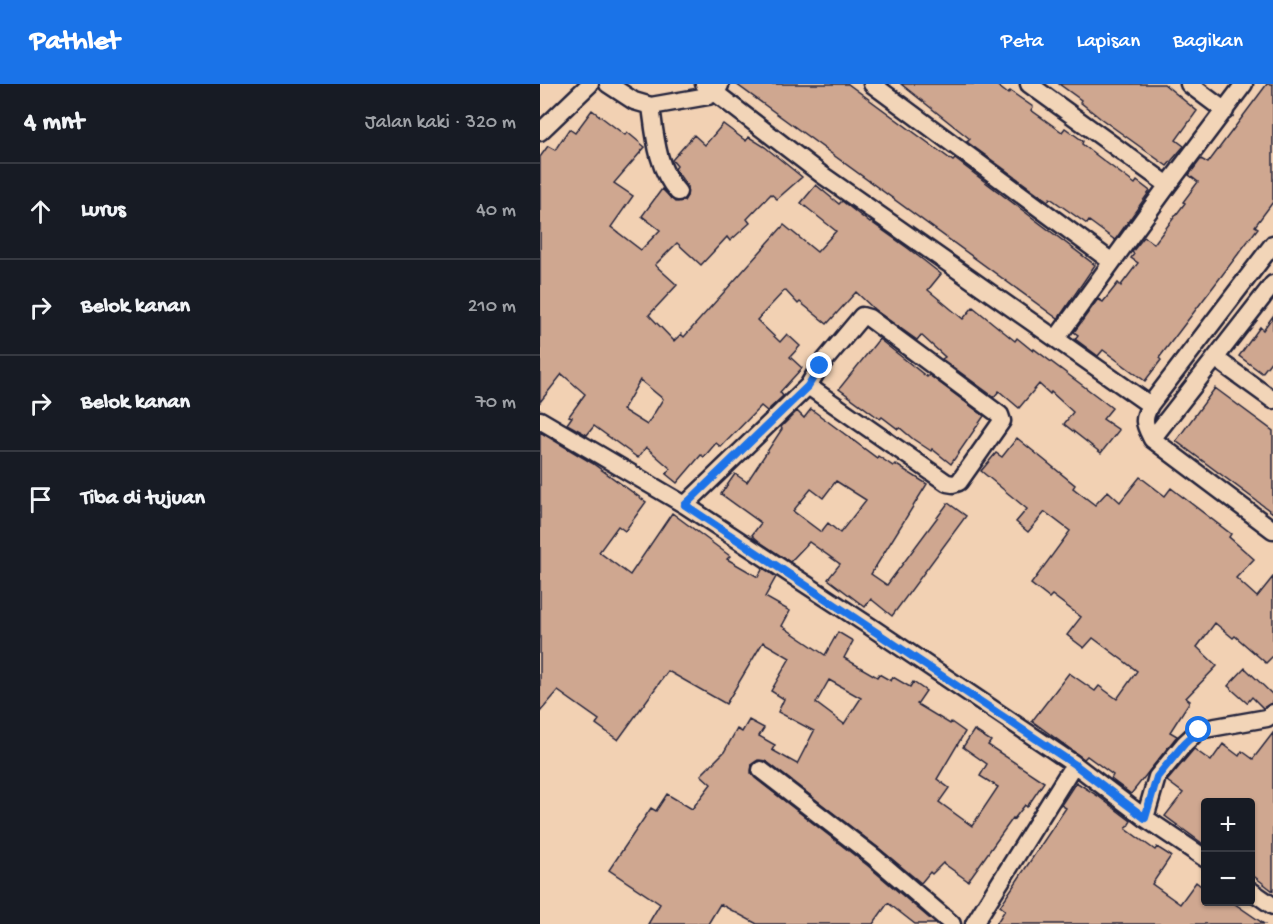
<!DOCTYPE html>
<html lang="id">
<head>
<meta charset="utf-8">
<style>
  :root { --surface:#171b24; --page:#242831; --text:#f1f3f6; --muted:#9ea1a6; --line:#363941; --accent:#1a73e8 }
  body { margin:0; font-family:"Gochi Hand",sans-serif; background:var(--page); color:var(--text) }
  .controls { position:absolute; right:18px; bottom:18px; display:grid; overflow:hidden; border-radius:6px; box-shadow:0 2px 4px #0004 }
  .controls button { width:54px; height:54px; display:grid; place-items:center; padding:0; border:0; border-bottom:2px solid var(--line); background:var(--surface); color:var(--text); font:30px sans-serif }
  .stop { position:absolute; width:18px; height:18px; margin:-14px; border:4px solid #1a73e8; border-radius:50%; background:#fff }
  .stop.end { background:#1a73e8; border-color:#fff; box-shadow:0 2px 6px #0008 }
  .list { margin:0; padding:0; list-style:none }
  h2 { display:flex; justify-content:space-between; align-items:center; height:78px; margin:0; padding:0 24px; font-size:26px }
  h2 small { font-size:20px; font-weight:400; color:var(--muted) }
  .list li { display:grid; grid-template-columns:39px 1fr auto; gap:18px; align-items:center; box-sizing:border-box; height:96px; padding:0 24px; border-top:2px solid var(--line) }
  .list b { display:block; font-size:22px; white-space:nowrap }
  .list em { font-size:20px; font-style:normal; color:var(--muted) }
  .icon { flex:none; width:33px; height:33px; fill:none; stroke:currentColor; stroke-width:2; stroke-linecap:round; stroke-linejoin:round }
  .map { position:relative; flex:none; width:733px; height:840px; overflow:hidden }
  header { display:flex; align-items:center; gap:36px; box-sizing:border-box; height:84px; padding:0 30px; background:var(--accent); color:#fff }
  header strong { font-size:28px }
  nav { display:flex; gap:33px; margin-inline-start:auto; font-size:21px }
  main { display:flex }
  aside { flex:1; background:var(--surface) }
  .map>svg:first-child { display:block }
  .building { fill:#cfa790; stroke:#22223b; stroke-width:1.5; fill-rule:evenodd }
  .lines { fill:none; stroke-linecap:round; stroke-linejoin:round }
  .minor-casing { stroke:#22223b; stroke-width:21 }
  .minor { stroke:#f2d5b8; stroke-width:16 }
  .route { stroke:#1a73e8; stroke-width:8 }
</style>
</head>
<body>
<header>
<strong>Pathlet</strong>
<nav><a>Peta</a><a>Lapisan</a><a>Bagikan</a></nav>
</header>
<main>
<aside>
<h2>4 mnt<small>Jalan kaki · 320 m</small></h2>
<ul class="list">
<li><svg class="icon" aria-label="ahead" viewBox="0 0 24 24"><path d="M12 20V5M6 11l6-6 6 6"/></svg><div><b>Lurus</b></div><em>40 m</em></li>
<li><svg class="icon" aria-label="right" viewBox="0 0 24 24"><path d="M7 20v-9h11M14 6l5 5-5 5"/></svg><div><b>Belok kanan</b></div><em>210 m</em></li>
<li><svg class="icon" aria-label="right" viewBox="0 0 24 24"><path d="M7 20v-9h11M14 6l5 5-5 5"/></svg><div><b>Belok kanan</b></div><em>70 m</em></li>
<li><svg class="icon" aria-label="arrive" viewBox="0 0 24 24"><path d="M6 21V4h12l-3 4 3 4H6"/></svg><div><b>Tiba di tujuan</b></div></li>
</ul>
</aside>
<div class="map">
<svg width="733" height="840" viewBox="0 0 733 840">
  <rect width="100%" height="100%" fill="#f2d1b3"/>
  <filter id="ink" filterUnits="userSpaceOnUse"><feTurbulence type="fractalNoise" baseFrequency=".0167" numOctaves="2"/><feDisplacementMap in="SourceGraphic" scale="12" xChannelSelector="R" yChannelSelector="G"/><feConvolveMatrix kernelMatrix="1 2 1 2 8 2 1 2 1" color-interpolation-filters="sRGB"/></filter>
  <g filter="url(#ink)">
    <path class="building" d="M196,0H308L413,77L415,75L555,181L518,235Z
      M361,0H455L468,10L470,7L493,23L491,26L522,48L525,44L543,57L542,60L564,77L595,100L597,97L610,107L575,156L549,137L547,140L510,114L508,117L427,58L430,55Z
      M519,0H624L657,27L636,56L644,62L627,82L560,34L540,18L541,16Z
      M727,0H733V118L715,142L718,144L619,274L621,276L605,297L563,266L558,272L535,255L538,251L534,248L558,215L563,218L578,199L581,202L582,200L598,179L591,174L594,170L592,168L604,153L614,160L645,119L643,118L658,98L649,91L661,75L668,79Z
      M52,26L85,51L87,48L105,63L74,99L93,112L71,143L101,166L120,146L102,132L122,105L135,118L144,117L147,112V102L135,85L137,82L132,76L154,51L165,61L183,40L206,57L209,53L225,63L262,93L237,115L231,110L207,135L210,139L190,157L187,153L161,181L137,159L115,181L137,201L109,231L134,257L141,250L144,253L244,141L277,168L296,147L261,119L276,101L299,120L302,117L330,139L331,138L369,165L401,190L388,206L423,235L433,223L475,257L477,254L493,267L494,265L558,313L572,324L563,335L579,346L561,369L524,340L533,328L511,308L510,310L499,300L479,324L459,307L454,313L402,275L405,273L381,251L377,256L335,226L316,208L287,240L260,218L258,220L245,206L217,236L240,258L247,250L260,262L250,273L262,284L240,308L243,312L227,327L221,322L181,363L176,359L164,373L161,371L137,399L126,390L131,385L106,363L98,374L54,342L47,351L27,340L32,333L29,332L45,310L22,290L0,318V73L8,62L15,66L29,45L35,49ZM100,296L123,315L107,341L83,326Z
      M733,232V275L722,289L699,272L720,243L723,246Z
      M339,255L387,293L389,291L444,332L411,380L392,365L391,367L373,355L360,344L358,345L342,333L340,335L299,305Z
      M675,304L733,347V429L636,357Z
      M271,325L337,374L338,372L353,382L355,380L387,400L331,490L347,501L408,419L426,432L352,532L331,515L325,523L288,495L300,480L269,458L250,478L220,458L212,451L221,439L181,410L195,390L207,398L242,345L241,343L257,327L264,334ZM296,397L326,416L300,449L288,439L281,448L253,427L271,405L283,414Z
      M0,348L52,379L106,418L85,447L78,442L59,468L90,491L132,429L190,472L187,475L218,493L223,484L236,493L225,513L250,527L242,542L285,571L298,548L313,557L304,574L337,593L339,590L351,597L353,593L370,603L373,598L386,607L377,620L410,640L411,638L425,648L397,695L409,704L399,718L432,742L458,703L440,692L447,680L423,663L434,646L451,657L448,661L504,698L487,723L485,721L474,735L473,734L428,797L403,779L392,790L390,788L381,799L340,765L227,678L218,676L212,680L211,689L215,694L327,781L396,840H375L348,819L333,840H217L180,820L168,840H108L120,820L69,786L111,724L116,727L127,710L152,725L171,700L161,691L184,668L197,645L202,648L209,636L224,644L219,652L235,661L232,666L257,680L274,647L238,628L244,615L231,607L250,574L223,558L186,620L128,587L78,656L56,640L59,636L18,607L0,628ZM289,596L321,614L304,640L276,619Z
      M477,354L535,401L533,404L555,421L568,407L580,418L600,393L625,412L631,404L691,450L689,453L714,475L696,494L717,513L733,493V572L726,579L695,552L693,554L675,539L657,563L677,582L646,614L650,617L630,648L637,652L591,710L571,695L573,691L547,672L544,675L492,637L529,589L555,607L559,602L577,615L597,587L553,554L544,564L527,551L541,533L512,511L509,514L491,500L530,447L505,428L488,448L476,438L487,425L441,387L456,369L462,373Z
      M705,584L733,611V619L723,624L712,613L707,619L688,602Z
      M733,649V807L711,790V718H666V762L625,732L643,709L627,697L654,665L671,677L683,660L699,672L702,667L713,675Z
      M536,698L558,712L591,737L586,745L615,766L617,763L631,772L612,800L640,820L656,798L666,806V818H692L724,840H456L465,826L460,822L526,724L521,721Z"/>
    <g class="lines">
      <defs>
        <path id="minor" d="M68,0L94,17L111,22L168,12L176,8L180,1
          M164,0L281,90L610,321
          M332,0L572,178
          M489,0L628,101
          M649,0L685,27
          M111,22C115,52 117,85 138,108
          M0,48L50,0
          M733,160L610,321C602,337 604,339 612,355L733,446
          M516,255L628,101L704,0
          M675,274L733,316
          M0,336L145,421L331,543L534,680L605,734L666,775
          M612,355L733,200
          M145,421L268,302L280,282L322,232L329,234L460,331L462,337L419,398L413,400L407,399L268,302
          M221,686L334,773L412,840
          M605,734L617,693L645,659L659,646L727,634L733,629
          M710,806L733,822
          M434,840L534,680"/>
      </defs>
      <use href="#minor" class="minor-casing"/>
      <use href="#minor" class="minor"/>
    </g>
  </g>
  <g class="lines" filter="url(#ink)">
    <path class="route" d="M280,282L268,302L145,421L534,680L605,734L617,693L645,659L659,646"/>
  </g>
</svg>
<div class="controls">
<button>+</button>
<button>−</button>
</div>
<div class="stop" style="left:659px;top:646px"></div>
<div class="stop end" style="left:280px;top:282px"></div>
</div>
</main>
</body>
</html>
